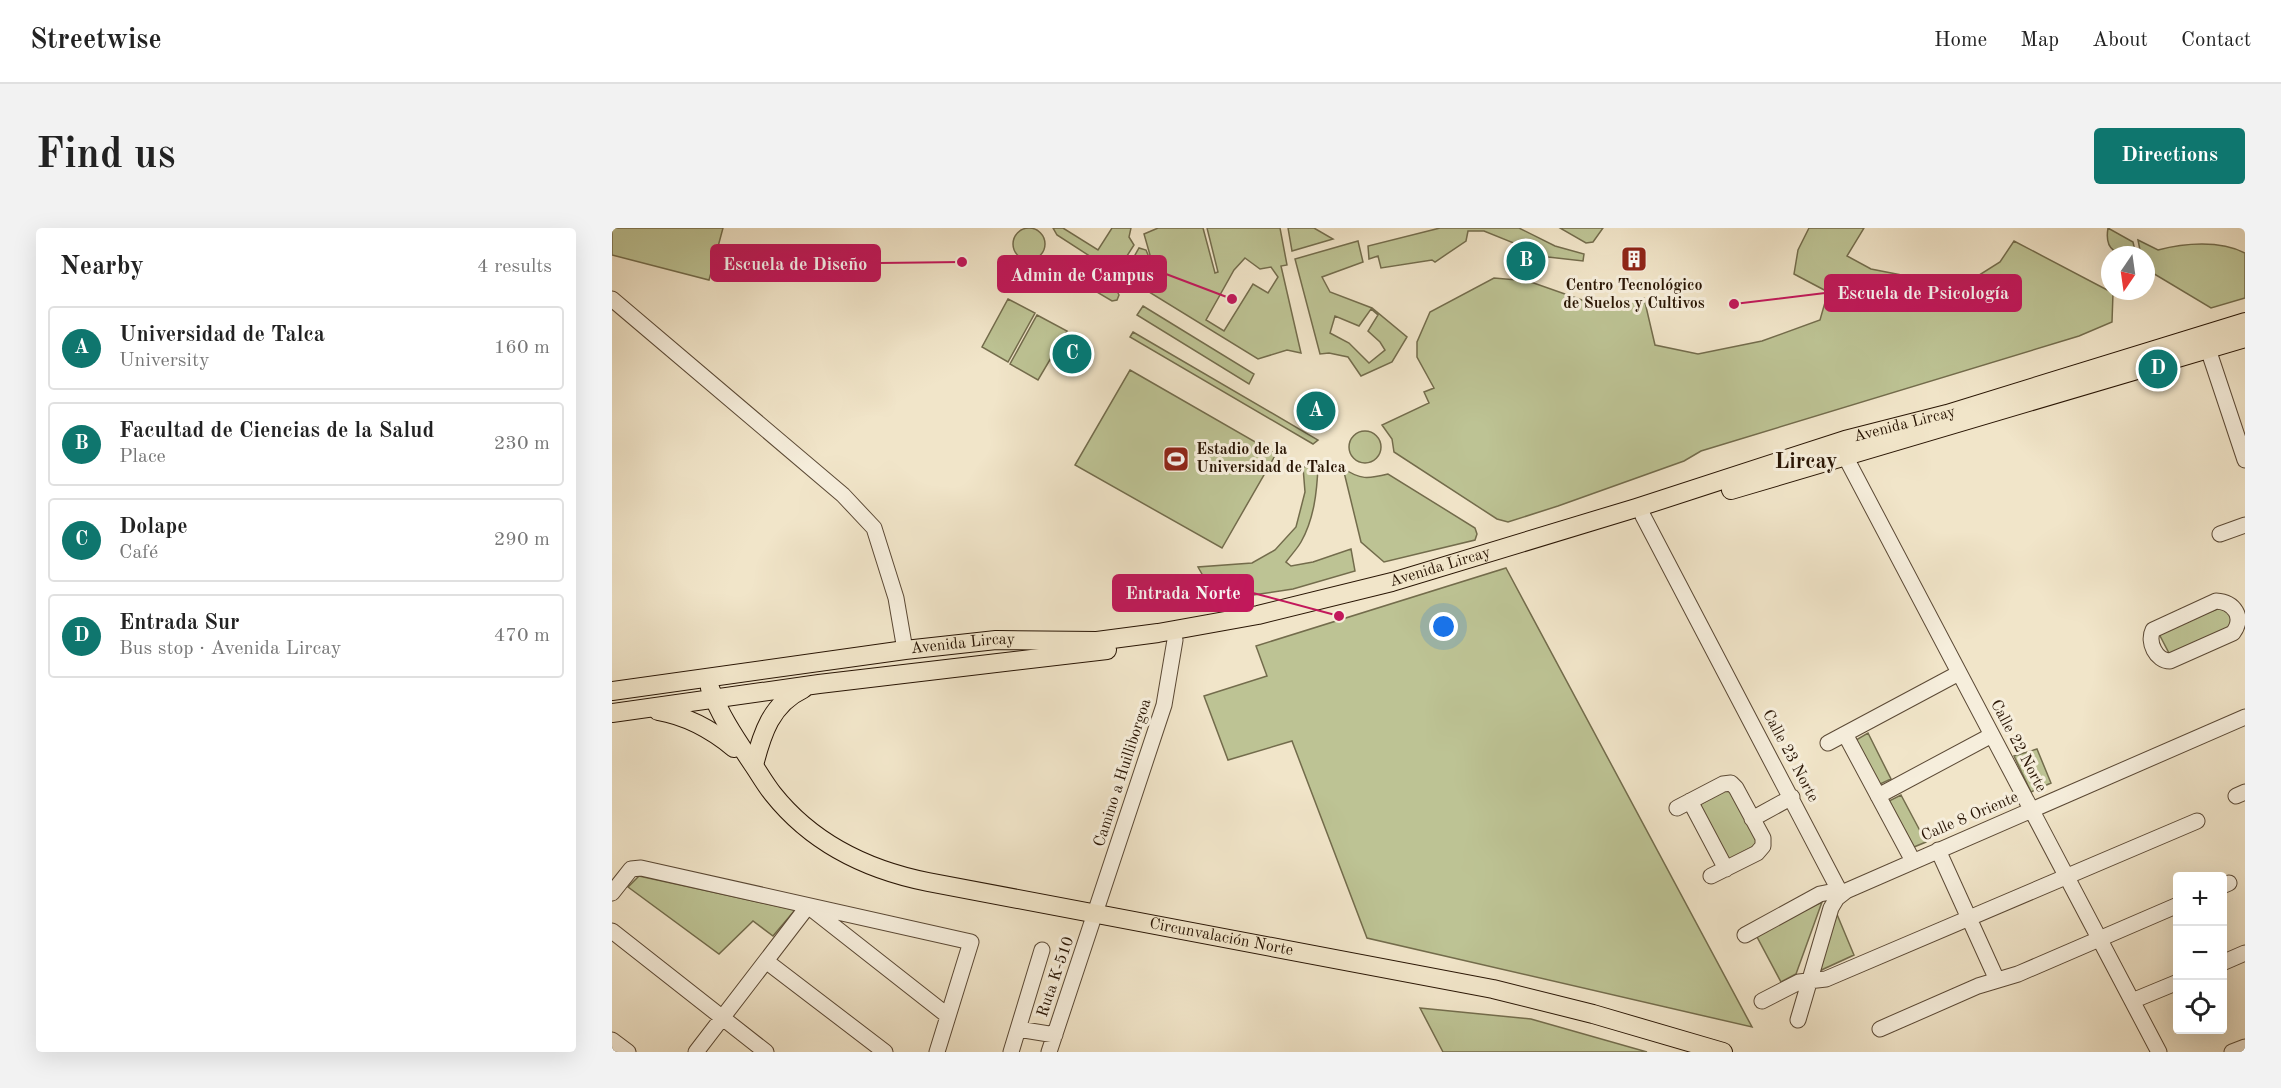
<!DOCTYPE html>
<html lang="en">
<head>
<meta charset="utf-8">
<style>
  :root { --surface:#fff; --page:#f2f2f2; --text:#222; --muted:#767676; --line:#e0e0e0; --accent:#0f766e }
  body { margin:0; font-family:"Old Standard TT",serif; background:var(--page); color:var(--text) }
  .controls { position:absolute; right:18px; bottom:18px; display:grid; overflow:hidden; border-radius:6px; box-shadow:0 6px 24px #0002 }
  .controls button { width:54px; height:54px; display:grid; place-items:center; padding:0; border:0; border-bottom:2px solid var(--line); background:var(--surface); color:var(--text); font:30px sans-serif }
  .compass { position:absolute; left:1489px; top:18px; width:54px; height:54px; border-radius:50%; background:var(--surface); box-shadow:0 6px 24px #0002; rotate:193deg }
  .you { position:absolute; left:832px; top:399px; width:21px; height:21px; margin:-15px; border:4px solid #fff; border-radius:50%; background:#1a73e8; box-shadow:0 0 0 9px #1a73e833 }
  .badge { display:grid; place-items:center; width:39px; height:39px; border-radius:50%; background:var(--accent); color:#fff; font-size:20px; font-weight:700 }
  .pin { position:absolute; translate:-50% -50%; border:3px solid #fff; box-shadow:0 2px 6px #0006 }
  .list { margin:0; padding:0; list-style:none }
  h2 { display:flex; justify-content:space-between; align-items:center; height:78px; margin:0; padding:0 24px; font-size:26px }
  h2 small { font-size:20px; font-weight:400; color:var(--muted) }
  .list li { display:grid; grid-template-columns:39px 1fr auto; gap:18px; align-items:center; box-sizing:border-box; height:84px; margin:0 12px 12px; padding:0 12px; border:2px solid var(--line); border-radius:6px }
  .list b { display:block; font-size:22px; white-space:nowrap }
  .list p { margin:0; font-size:20px; white-space:nowrap; color:var(--muted) }
  .list em { font-size:20px; font-style:normal; color:var(--muted) }
  .icon { flex:none; width:33px; height:33px; fill:none; stroke:currentColor; stroke-width:2; stroke-linecap:round; stroke-linejoin:round }
  .map { position:relative; flex:none; width:1633px; height:824px; overflow:hidden; border-radius:6px }
  header { display:flex; align-items:center; gap:36px; box-sizing:border-box; height:84px; padding:0 30px; background:var(--surface); border-bottom:2px solid var(--line) }
  header strong { font-size:28px }
  nav { display:flex; gap:33px; margin-inline-start:auto; font-size:21px }
  .intro { display:flex; align-items:center; justify-content:space-between; box-sizing:border-box; height:144px; padding:0 36px }
  h1 { margin:0; font-size:42px }
  .button { padding:15px 27px; border-radius:6px; background:var(--accent); color:#fff; font-size:21px; font-weight:700 }
  main { display:flex; gap:36px; padding:0 36px }
  aside { flex:1; background:var(--surface); border-radius:6px; box-shadow:0 6px 24px #0002 }
  .map>svg:first-child { display:block }
  .green { fill:#bdc394; stroke:#736c4c; stroke-width:1.5; fill-rule:evenodd }
  .lines { fill:none; stroke-linecap:round; stroke-linejoin:round }
  .minor-casing { stroke:#5b4935; stroke-width:17 }
  .major-casing { stroke:#291504; stroke-width:20 }
  .minor { stroke:#f6eedc; stroke-width:15 }
  .major { stroke:#f1e5c9; stroke-width:18 }
  .labels { text-anchor:middle; dominant-baseline:central; stroke-width:6; stroke-linejoin:round; paint-order:stroke }
  .poi-label { font-size:16px; font-weight:bold; fill:#291504; stroke:#f6eedc }
  .street-label { font-size:16px; fill:#291504; stroke:#f6eedc }
  .district-label { font-size:22px; font-weight:bold; fill:#291504; stroke:#f6eedc }
  .leader { fill:none; stroke:#c2185b; stroke-width:2 }
  .callout-dot { fill:#c2185b; stroke:#f6eedc; stroke-width:2 }
  .callout { fill:#c2185b; stroke:#c2185b; stroke-width:2 }
  .callout-label { font-size:18px; text-anchor:middle; font-weight:bold; fill:#fff }
</style>
</head>
<body>
<header>
<strong>Streetwise</strong>
<nav><a>Home</a><a>Map</a><a>About</a><a>Contact</a></nav>
</header>
<div class="intro"><h1>Find us</h1><a class="button">Directions</a></div>
<main>
<aside>
<h2>Nearby<small>4 results</small></h2>
<ul class="list">
<li><span class="badge">A</span><div><b>Universidad de Talca</b><p>University</p></div><em>160 m</em></li>
<li><span class="badge">B</span><div><b>Facultad de Ciencias de la Salud</b><p>Place</p></div><em>230 m</em></li>
<li><span class="badge">C</span><div><b>Dolape</b><p>Café</p></div><em>290 m</em></li>
<li><span class="badge">D</span><div><b>Entrada Sur</b><p>Bus stop · Avenida Lircay</p></div><em>470 m</em></li>
</ul>
</aside>
<div class="map">
<svg width="1633" height="824" viewBox="0 0 1633 824">
  <rect width="100%" height="100%" fill="#f1e5c9"/>
  <filter id="stains"><feTurbulence type="fractalNoise" baseFrequency=".00333" numOctaves="4"/><feColorMatrix values="0 0 0 0 .2 0 0 0 0 .09 0 0 0 0 .02 0 0 0 .5 -.17"/></filter>
  <radialGradient id="worn" r=".72"><stop offset=".6" stop-color="#630" stop-opacity="0"/><stop offset="1" stop-color="#630" stop-opacity=".3"/></radialGradient>
  <path class="green" d="M0,0H111L97,52L0,27Z
    M441,0H451L486,22L500,0H519L517,9L522,17L504,45L445,7Z
    M546,0H591L603,45L606,44L595,0H668L675,37L669,38L689,125L675,122L646,131L511,48L527,20L534,22L542,41L532,6ZM633,30L648,41L659,39L666,49L656,65L641,56L612,103L594,92L622,42Z
    M676,0H702L721,11L680,23Z
    M828,0H907L943,18L972,26L971,33L936,29L872,3H856L854,13L823,34L820,32L769,40L766,28L757,31L756,18Z
    M948,0H991L981,14L974,15Z
    M1197,0H1252L1235,28L1259,41L1310,51H1361L1388,34L1402,13L1501,65L1500,94L1467,108L1089,223L1072,233L946,278L896,294L885,291L782,224L780,211L770,197L817,175L812,164L822,160L805,129V114L818,84L882,50L916,53L970,72L1001,75L1032,70L1043,117L1086,126L1150,113L1208,92L1216,64L1182,46L1186,22Z
    M1496,0L1521,14L1524,27C1505,27 1492,23 1496,0Z
    M401 16a16 16 0 1 1 32 0a16 16 0 1 1-32 0Z
    M1526,12L1546,22C1572,15 1608,12 1633,25V70L1599,80L1534,41V27H1529Z
    M746,13L751,34L710,49L718,64L760,80L795,109L780,134L749,148L736,129L717,125L708,126L683,31ZM759,81L766,87L756,103L768,114L773,122L757,135L737,115L718,105L723,88L747,98Z
    M463,38L505,63L507,67L505,72L500,73L456,47L459,39Z
    M396,71L423,85L396,134L370,119Z
    M531,78L642,146L637,156L525,87Z
    M425,87L455,103L426,152L398,136Z
    M521,104L706,212L701,216L518,109Z
    M518,142L664,226L610,320L463,237Z
    M737 219a16 16 0 1 1 32 0a16 16 0 1 1-32 0Z
    M706,238C705,264 702,291 689,314C685,321 679,327 674,334L679,338L701,334L739,321L743,343L681,361L641,367L630,373L594,374L585,382L595,355L586,339L640,335L663,322L684,299L693,264L691,239Z
    M731,240C748,252 756,251 776,246L863,300L865,306L863,312L772,334L749,314Z
    M894,340L1140,799L755,710L680,513L616,532L592,468L655,448L644,418Z
    M1608,380L1623,388L1617,404L1558,427L1546,404Z
    M1256,505L1279,551L1266,557L1244,512Z
    M1425,521L1439,555L1419,564L1402,528Z
    M1117,560L1146,616L1116,632L1087,577Z
    M1289,567L1314,614L1302,619L1277,573Z
    M27,648L183,682L161,708L141,693L107,726L16,659Z
    M1210,674L1184,746L1169,754L1144,707Z
    M1224,684L1242,727L1205,744Z
    M808,780L919,791L1035,824H831Z"/>
  <g class="lines">
    <defs>
      <path id="minor" d="M0,71L231,267L262,300L284,370L293,422
        M1593,112L1633,232
        M1233,228L1547,824
        M1031,288L1229,666
        M1608,306L1633,297
        M1604,373C1622,374 1633,389 1621,405L1558,433C1544,433 1535,414 1541,402Z
        M1233,506L1301,633
        M1216,515L1347,445
        M1266,568L1380,507
        M1624,568L1633,564
        M1078,573L1114,641
        M1065,580L1111,556L1119,555L1124,560L1151,610V618L1145,625L1099,648
        M1140,591L1180,569
        M1326,622L1385,752
        M1610,658L1617,655
        M0,665L19,641L29,640L359,714L325,824
        M0,703L154,824
        M1133,707L1208,666L1218,664L1229,666
        M154,733L273,824
        M1610,735L1633,725
        M1150,773L1187,754L1214,751L1585,593
        M1520,773L1566,754
        M1186,792L1219,680L1225,670L1234,663L1633,489
        M406,801L443,807
        M1268,801L1366,758L1406,746L1566,677
        M0,812L16,824
        M84,824L196,678L336,788
        M399,824L430,722
        M437,824L552,477L563,412
        M1620,824L1633,819"/>
      <g id="major">
        <path d="M1119,262L1633,110"/>
        <path id="s1" d="M98,460C108,488 124,511 140,535C147,545 153,556 161,566C200,615 256,642 316,654L881,761L981,786L1111,824"/>
        <path id="s2" d="M0,463L293,422L384,412L485,413L546,405L646,387L780,354L1024,280L1233,212L1335,186L1633,94"/>
        <path d="M46,483C75,488 99,501 122,520"/>
        <path d="M0,485L207,456L495,422"/>
        <path d="M142,537C150,506 159,476 191,461"/>
      </g>
    </defs>
    <use href="#minor" class="minor-casing"/>
    <use href="#major" class="major-casing"/>
    <use href="#minor" class="minor"/>
    <use href="#major" class="major"/>
  </g>
  <defs>
    <symbol id="building-square" viewBox="-11 -11 22 22"><rect x="-9" y="-9" width="18" height="18" rx="4" fill="#8f2418" stroke="#f6eedc"/><path d="M-4-6H4V6H1V3H-1V6H-4ZM-2.5-4.3h1.7v1.8h-1.7ZM.8-4.3h1.7v1.8H.8ZM-2.5-1h1.7V.8h-1.7ZM.8-1h1.7V.8H.8Z" fill="#fff"/></symbol>
    <symbol id="stadium-square" viewBox="-11 -11 22 22"><rect x="-9" y="-9" width="18" height="18" rx="4" fill="#8f2418" stroke="#f6eedc"/><path d="M0-5a6.5 5 0 1 0 0 10a6.5 5 0 1 0 0-10ZM-3.5-1.8h7v3.6h-7Z" fill="#fff"/></symbol>
  </defs>
  <g fill-rule="evenodd">
    <use href="#building-square" x="1007" y="16" width="30" height="30"/>
    <use href="#stadium-square" x="549" y="216" width="30" height="30"/>
  </g>
  <g class="labels">
    <g class="poi-label">
      <text x="1022" y="58">Centro Tecnológico<tspan x="1022" dy="18">de Suelos y Cultivos</tspan></text>
      <text x="584" y="222" text-anchor="start">Estadio de la<tspan x="584" dy="18">Universidad de Talca</tspan></text>
    </g>
    <g class="street-label">
      <text stroke="none"><textPath href="#s2" startOffset="1326">Avenida Lircay</textPath></text>
      <text stroke="none"><textPath href="#s2" startOffset="840">Avenida Lircay</textPath></text>
      <text stroke="none"><textPath href="#s2" startOffset="354">Avenida Lircay</textPath></text>
      <text transform="translate(1406 518) rotate(62)">Calle 22 Norte</text>
      <text transform="translate(1178 528) rotate(62)">Calle 23 Norte</text>
      <text transform="translate(511 545) rotate(-72)">Camino a Huilliborgoa</text>
      <text transform="translate(1358 589) rotate(-23)">Calle 8 Oriente</text>
      <text stroke="none"><textPath href="#s1" startOffset="604">Circunvalación Norte</textPath></text>
      <text transform="translate(444 749) rotate(-71)">Ruta K-510</text>
    </g>
    <g class="district-label">
      <text x="1194" y="234">Lircay</text>
    </g>
  </g>
  <path class="leader" d="M350 34L268 35M620 71L554 46M1122 76L1213 65M727 388L641 365"/>
  <g class="callout-dot">
    <circle cx="350" cy="34" r="6"/>
    <circle cx="620" cy="71" r="6"/>
    <circle cx="1122" cy="76" r="6"/>
    <circle cx="727" cy="388" r="6"/>
  </g>
  <g class="callout">
    <rect x="99" y="17" width="169" height="36" rx="6"/>
    <rect x="386" y="28" width="168" height="36" rx="6"/>
    <rect x="1213" y="47" width="196" height="36" rx="6"/>
    <rect x="501" y="347" width="140" height="36" rx="6"/>
  </g>
  <g class="callout-label">
    <text x="183" y="42">Escuela de Diseño</text>
    <text x="470" y="53">Admin de Campus</text>
    <text x="1311" y="71">Escuela de Psicología</text>
    <text x="571" y="371">Entrada Norte</text>
  </g>
  <rect width="100%" height="100%" filter="url(#stains)"/>
  <rect width="100%" height="100%" fill="url(#worn)"/>
</svg>
<div class="controls">
<button>+</button>
<button>−</button>
<button><svg class="icon" aria-label="locate" viewBox="0 0 24 24"><circle cx="12" cy="12" r="6"/><path d="M12 2v4M12 18v4M2 12h4M18 12h4"/></svg></button>
</div>
<svg class="compass" viewBox="-18 -18 36 36"><path d="M0-13l5 13h-10z" fill="#e53935"/><path d="M0 13l5-13h-10z" fill="#767676"/></svg>
<div class="you"></div>
<div class="pin badge" style="left:704px;top:183px">A</div>
<div class="pin badge" style="left:914px;top:33px">B</div>
<div class="pin badge" style="left:460px;top:126px">C</div>
<div class="pin badge" style="left:1546px;top:141px">D</div>
</div>
</main>
</body>
</html>
